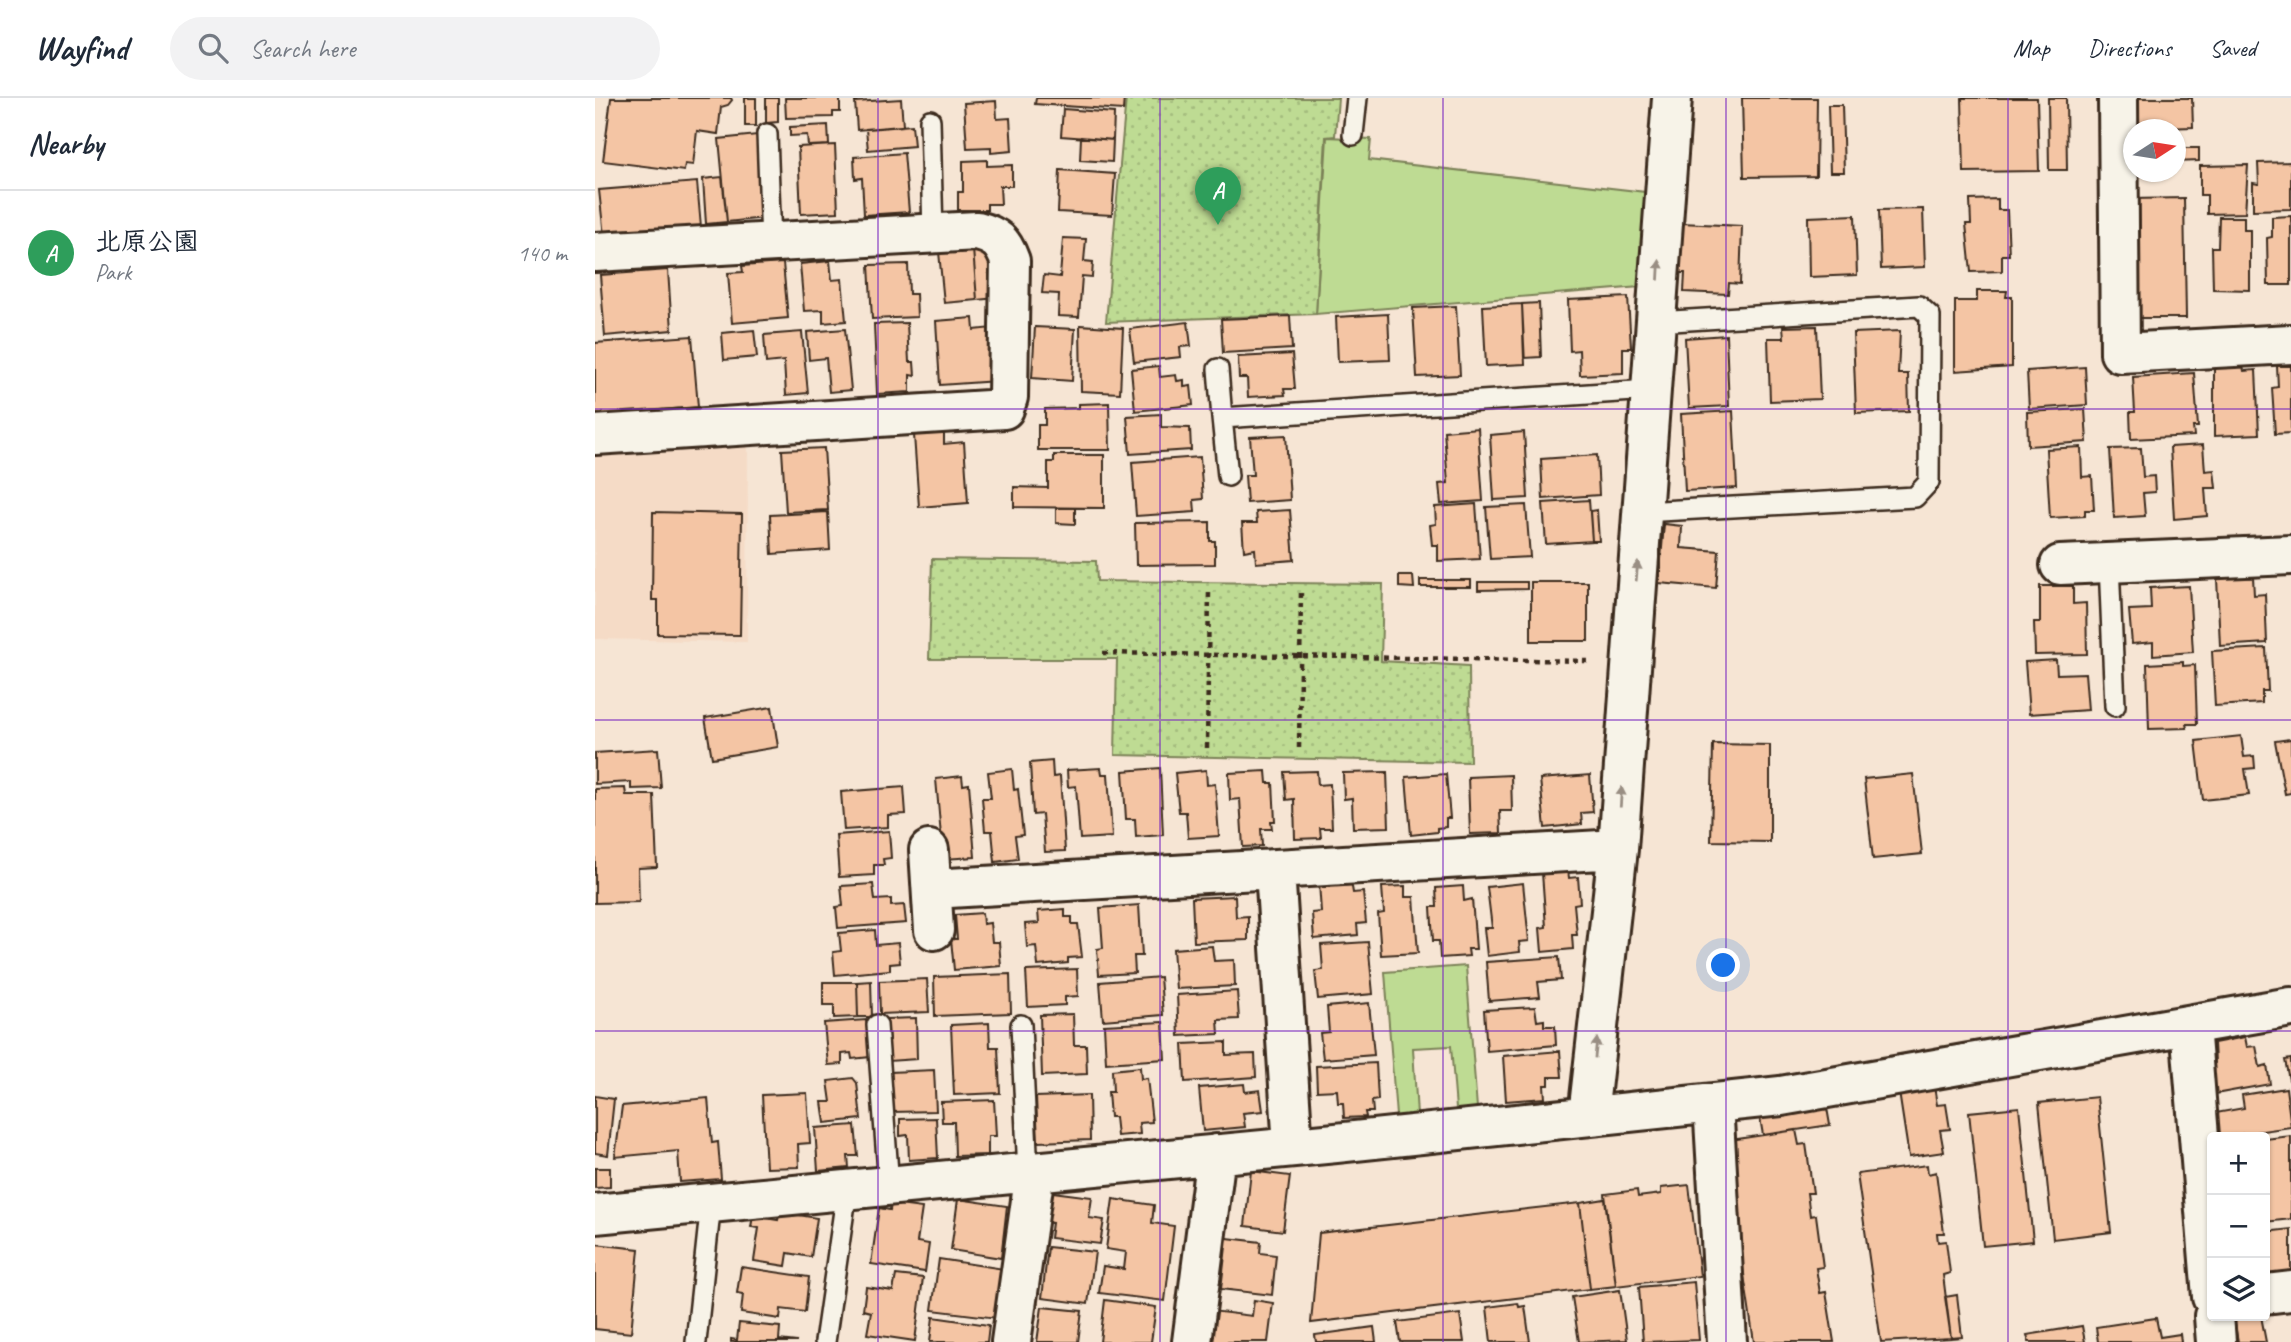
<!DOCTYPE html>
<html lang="en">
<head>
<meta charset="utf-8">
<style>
  :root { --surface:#fff; --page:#f2f2f3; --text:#1f2937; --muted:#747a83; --line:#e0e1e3; --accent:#d93025 }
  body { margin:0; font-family:Caveat,"Klee One",sans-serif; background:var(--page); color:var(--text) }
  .controls { position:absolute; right:21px; bottom:21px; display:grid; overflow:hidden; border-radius:7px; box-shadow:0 2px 5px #0004 }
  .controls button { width:63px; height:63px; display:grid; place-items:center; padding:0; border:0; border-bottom:2px solid var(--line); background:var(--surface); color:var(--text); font:35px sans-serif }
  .compass { position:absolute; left:1528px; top:21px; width:63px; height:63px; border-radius:50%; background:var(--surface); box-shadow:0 2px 5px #0004; rotate:78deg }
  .you { position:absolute; left:1129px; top:868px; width:24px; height:24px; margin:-18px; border:5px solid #fff; border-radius:50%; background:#1a73e8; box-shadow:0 0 0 10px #1a73e833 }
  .badge { display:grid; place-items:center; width:46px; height:46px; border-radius:50%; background:var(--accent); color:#fff; font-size:23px; font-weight:700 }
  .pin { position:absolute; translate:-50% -58px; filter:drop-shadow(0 2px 4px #0008) }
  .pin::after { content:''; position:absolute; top:37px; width:24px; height:21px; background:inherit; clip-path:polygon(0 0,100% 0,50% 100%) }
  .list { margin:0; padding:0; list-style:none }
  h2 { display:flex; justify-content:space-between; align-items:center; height:91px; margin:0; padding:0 28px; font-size:30px }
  h2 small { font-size:23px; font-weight:400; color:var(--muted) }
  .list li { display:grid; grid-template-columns:46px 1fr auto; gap:21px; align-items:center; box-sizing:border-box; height:126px; padding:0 28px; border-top:2px solid var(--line) }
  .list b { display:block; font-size:26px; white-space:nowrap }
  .list p { margin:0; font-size:23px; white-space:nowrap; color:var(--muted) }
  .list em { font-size:23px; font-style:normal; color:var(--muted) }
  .icon { flex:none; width:38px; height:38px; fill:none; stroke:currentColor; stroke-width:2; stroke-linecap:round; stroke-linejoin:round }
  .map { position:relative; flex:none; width:1696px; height:1244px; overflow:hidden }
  header { display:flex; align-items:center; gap:42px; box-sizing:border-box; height:98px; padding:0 35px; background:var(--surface); border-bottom:2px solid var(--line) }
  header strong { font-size:33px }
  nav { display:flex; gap:38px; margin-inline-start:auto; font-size:24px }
  .search { width:490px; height:63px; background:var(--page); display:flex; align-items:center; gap:18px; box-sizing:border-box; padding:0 24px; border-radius:38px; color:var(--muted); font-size:26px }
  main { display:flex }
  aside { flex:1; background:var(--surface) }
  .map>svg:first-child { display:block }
  .built { fill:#f5dbc6 }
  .grass { fill:#bedb93; stroke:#7c8258; stroke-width:2 }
  .park { fill:url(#park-dots); stroke:#7c8258; stroke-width:2 }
  .building { fill:#f4c5a4; stroke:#3b2a1e; stroke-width:2 }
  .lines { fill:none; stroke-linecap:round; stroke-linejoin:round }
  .service-casing { stroke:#3b2a1e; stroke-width:24 }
  .minor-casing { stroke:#3b2a1e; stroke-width:44 }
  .path { stroke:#3b2a1e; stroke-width:4.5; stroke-dasharray:5 5; stroke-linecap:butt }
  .service { stroke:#f7f3e8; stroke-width:19 }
  .minor { stroke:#f7f3e8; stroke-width:38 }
  .oneway { fill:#998e83 }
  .grid { fill:none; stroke:#7b2cbf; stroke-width:2; stroke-opacity:0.55 }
</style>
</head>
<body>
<header>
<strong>Wayfind</strong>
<div class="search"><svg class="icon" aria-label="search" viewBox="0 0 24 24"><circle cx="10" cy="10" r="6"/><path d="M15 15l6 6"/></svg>Search here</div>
<nav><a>Map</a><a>Directions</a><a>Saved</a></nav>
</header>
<main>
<aside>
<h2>Nearby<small></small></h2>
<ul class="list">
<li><span class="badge" style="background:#2e9e5b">A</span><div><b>北原公園</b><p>Park</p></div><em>140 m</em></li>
</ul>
</aside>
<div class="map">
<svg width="1696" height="1244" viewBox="0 0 1696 1244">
  <defs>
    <pattern id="park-dots" width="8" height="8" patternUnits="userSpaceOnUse" patternTransform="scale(1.75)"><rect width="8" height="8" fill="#bedb93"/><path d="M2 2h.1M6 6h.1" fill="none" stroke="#a4bc7e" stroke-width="1.8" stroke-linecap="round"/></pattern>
  </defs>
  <rect width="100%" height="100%" fill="#f6e5d4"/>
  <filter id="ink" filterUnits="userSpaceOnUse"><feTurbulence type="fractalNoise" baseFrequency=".0143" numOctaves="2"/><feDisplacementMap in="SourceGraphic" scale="14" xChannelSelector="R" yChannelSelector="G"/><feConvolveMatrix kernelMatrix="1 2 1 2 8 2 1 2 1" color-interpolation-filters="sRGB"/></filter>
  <g filter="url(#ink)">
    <path class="built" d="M153,341L152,544L0,541V350Z"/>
    <path class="grass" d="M732,39L776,41L774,62L1050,94L1045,189L721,216Z
      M871,868L882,1010L861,1011L856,948L818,950L822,1017L801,1018L790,874Z"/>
    <path class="park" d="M531,0H743L740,38L731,39L721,216L511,224Z
      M337,461L501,463L502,483L788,486L786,563L874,568L875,664L520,657L522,561H334Z"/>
    <path class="building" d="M16,0H136L137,2L133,7L126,9L123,36L102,33L98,67L90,66L89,73L8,63Z
      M150,0H161V28H150Z
      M171,0H183V24L171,25Z
      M190,0H245V14H238V19L191,20Z
      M441,0H529L528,12L440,6Z
      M1147,0H1222L1221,78L1149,79Z
      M1367,0H1442L1444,73L1369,74Z
      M1453,0H1471L1472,72H1454Z
      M1538,0H1597L1598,29L1538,31Z
      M306,1L308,28L262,32L260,4Z
      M401,3L402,21L415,20L417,53L396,55V49L372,50L369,5Z
      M1233,7H1247L1249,74H1235Z
      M468,11L519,15L518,42L466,38Z
      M233,27L234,47L213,48L212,37L195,38V29Z
      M317,27L319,48L273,52L271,31Z
      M162,37L169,120L132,124L124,41Z
      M486,39L518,42L517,64L485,62Z
      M240,47L243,114L206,116L203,49Z
      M1580,50H1604V63L1580,64Z
      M309,55L314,114L269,117L267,80L260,81L259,59Z
      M392,62V68L417,67V88H405L406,106H392V112H363V94H368V63Z
      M1696,64V111L1658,112V85L1664,86L1663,65Z
      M1653,67L1650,115L1612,116V97H1605V68Z
      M465,72L520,76L517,117L463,114Z
      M127,79L132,124L111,126L108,81Z
      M102,84L106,129L9,138L4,92Z
      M1589,100L1591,220H1539L1536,101Z
      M1403,101V112H1412L1414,157H1407V173L1376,174L1371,126H1376L1375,102Z
      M1328,111L1330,169L1286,171L1284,112Z
      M1260,117L1262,177L1214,179L1213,119Z
      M1696,118V187H1673L1672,140L1677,139V119Z
      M1624,119H1649V132H1655V192L1618,191L1617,149H1623Z
      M1086,125L1147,128L1145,186L1134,185L1133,196L1089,194L1090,175H1085Z
      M468,140L491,141L489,163L498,164L497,179L487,178L484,219L463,218L464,196L447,195L449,177L465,179Z
      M397,149L401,200L382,202L378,151Z
      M378,151L382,202L349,205L344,154Z
      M235,163L237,182L247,181L251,223L228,225V212L209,213L205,166Z
      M188,165L193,220L137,225L133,175L148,174L147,168Z
      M313,166L314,196H321L322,219L277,221L274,167Z
      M73,172L77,232L10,238L5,177Z
      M1382,193H1412L1411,199H1417V269L1360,273V203H1382Z
      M1033,199L1036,250H1028V275L985,277L984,252L975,253L973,202Z
      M944,205L946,259L929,260L927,206Z
      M927,206L930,266L891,268L888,208Z
      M861,208L865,277L822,279L818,210Z
      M793,216L795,262L743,264L741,219Z
      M695,218L697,251L628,255L626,221Z
      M378,220L379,232L397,230L402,283L345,287L341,223Z
      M593,224L596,248L585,249L586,259L539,264L535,231Z
      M312,225L314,264H319L320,278L315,277V294L282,296L279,226Z
      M485,227L528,230L525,295L486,293Z
      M1222,228L1225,301L1175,303L1173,240H1189L1188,229Z
      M440,229L480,231L477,283L437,280Z
      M250,231L256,292L234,294L231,260L214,262L212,234Z
      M159,232L162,259L129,262L127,235Z
      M1305,233L1303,276H1313L1314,313L1261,315L1258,235Z
      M207,234L213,295L191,297L189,263L171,265L169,237Z
      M1131,237L1134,308L1094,310L1090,240Z
      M97,238L103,309L0,317V245Z
      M697,256L700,291H689L690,297L653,299L652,280H644L643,259Z
      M564,268L565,279L581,277L582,283L589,282V289L596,288L598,307L540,313L536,271Z
      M1648,268L1649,273L1661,272L1664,336L1619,338V269Z
      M1682,268H1696V335L1680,336L1677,290L1683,289Z
      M1490,269L1492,307L1434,311L1432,273Z
      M1599,275L1603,329H1598L1599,338L1536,341L1535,314H1540L1538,279Z
      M514,305L515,352H443V327H450V311L484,310V306Z
      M1490,311L1492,344L1433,348L1432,314Z
      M1138,313L1142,390L1090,393L1086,316Z
      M566,316V329L595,330L596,352L535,356L532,318Z
      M883,330L888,403L846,406L844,386L853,385L849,333Z
      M349,334V346L369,344L373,405L324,409L319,337Z
      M929,334L933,400L899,402L895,337Z
      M691,337L695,402L652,405L650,377H658L655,339Z
      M1608,347L1610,373L1619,372L1621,390H1610L1612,418L1579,421L1575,349Z
      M1486,349L1487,379L1497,378L1499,412H1490V418L1455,420L1451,351Z
      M229,350L233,412L191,414L187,352Z
      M1546,350L1548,379L1559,378L1560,394L1548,395L1550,418L1519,420L1515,351Z
      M459,357H509V410L419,409V389L453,390V364H459Z
      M1002,357L1004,397L948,401L946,361Z
      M605,359L608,401L599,402L600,414L541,418L537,364Z
      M994,402L997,443L951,446L948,405Z
      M881,406L885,461L843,463V447H837L835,427L841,426L840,409Z
      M931,407L935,459L895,461L891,409Z
      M461,410H480V426L461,425Z
      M695,412L699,462L661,465L660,451L649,453L647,425H662L661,414Z
      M1002,412L1004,443H997L995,413Z
      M58,414L147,416L145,537L63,536V502H57Z
      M233,414L235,452L177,456L175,417Z
      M615,424V443H620V466L541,467L540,425Z
      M1069,426L1087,428L1086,450L1124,453L1121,490L1064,485Z
      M804,478H818L819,490L804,489Z
      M1658,479L1659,497L1670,496L1672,545L1625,548L1622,480Z
      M825,482H876V489H825Z
      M883,484H932V491L883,492Z
      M936,484H993V543H936Z
      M1445,488H1478V506L1491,505L1492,556L1440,557L1439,524H1445Z
      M1594,488L1598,554L1558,557V544L1537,546L1534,512L1556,511L1555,490Z
      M1671,550L1673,593H1667V605L1620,608L1617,553Z
      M1461,562L1462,576L1490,575L1493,612L1434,616L1430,564Z
      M1588,564V568L1600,567L1602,626H1591L1592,630L1554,631L1552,566Z
      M177,609L183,649L117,660L110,620Z
      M1646,638L1649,659L1659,658L1660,670L1650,671L1654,697L1608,702L1601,643Z
      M1696,641V695L1690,696L1680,643Z
      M1118,646L1175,647V744L1116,743Z
      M63,651L66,690L36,691V684L0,686V655Z
      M457,663L458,679L465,678L470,753L450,754L447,716L438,717L435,665Z
      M506,670L507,676H513L517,739L485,741L481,688L473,689L472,672Z
      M565,670L568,737L541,739L540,721H531L528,673Z
      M417,671L419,692L423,691L428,737L420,738L423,761L400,764L397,733H390L387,700H396L393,674Z
      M611,672L612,687L620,686L624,738L593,740L591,714H584L580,675Z
      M671,673L672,685H678L680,723H676L677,731H666L667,748L648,749L645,701L635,702L634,675Z
      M722,673L723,687L735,686L737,730H725L726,740L700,741L699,701L691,702L689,674Z
      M792,674L794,729L758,730L757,700L749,701L748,675Z
      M851,676L855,720H851V729L842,730V734L816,737L811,679Z
      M1318,676L1327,756L1278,761L1269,681Z
      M916,677L917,713H905L906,735L875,736L873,679Z
      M995,677L998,714L986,715L987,726L950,730L945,681Z
      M367,678L368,687L374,686L380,759L348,761L341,681Z
      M309,689L311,716L293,717V729L249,732L246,694Z
      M30,690L31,697H59L62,769L43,770L44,804L0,805V691Z
      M294,733L296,760L288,761L289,767H279V777L244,779L241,737Z
      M973,772L974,780L983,779L985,805L979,806L982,837H977L978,851L947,854L945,830L951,829L947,775Z
      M756,783L758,795L768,794L771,825L762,826L763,837L719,841L717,815L726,814L724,785Z
      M928,785L934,843L924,844L925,854L892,858L889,830H897L892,789Z
      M278,786L280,802L296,801V808L309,807L311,825L243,830L241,809L248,808L246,788Z
      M810,788V799H819L823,855L786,857L783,816L789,815L787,789Z
      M868,788L869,803L877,801L881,851H873L874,858L845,860L844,843H838L836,809H842L841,790Z
      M640,798L641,819L653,818V842L599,844L597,800Z
      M544,807L547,858H539L540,875L504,877L502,851L508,850L505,810Z
      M470,811V819H477V826H483L487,859L473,860V865L443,868L441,848L432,849L430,826L444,825L443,813Z
      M387,815L388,826L395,825L397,844H404L406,868L359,872L356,841H362L360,817Z
      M280,832L281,847L303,845L305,865L295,866V872L240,877L238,854L246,853L244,835Z
      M773,844L778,896L723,901L720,873L728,872L726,847Z
      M617,848L619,863L639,862L640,888L581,891L578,851Z
      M964,859L966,882L943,884L945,899L894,903L891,864Z
      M482,871L483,898L470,899V907L433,909L431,873Z
      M415,876L416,915L340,918L339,879Z
      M565,879L568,917L508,922L505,884Z
      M332,881L334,914L285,916L284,883Z
      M276,883L277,919H263L262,884Z
      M228,884H262L263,919L239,920V907H228Z
      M642,893L644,921L623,922L624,936L584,938L582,897Z
      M774,905L779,957L728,961L725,935L734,934L732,909Z
      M940,909L942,923L949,922V928H960L961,947L892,953L889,912Z
      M478,916L479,947H491L492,976L447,978L445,917Z
      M321,920L322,961L293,963L291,921Z
      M271,922L275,959L257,961L256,955L247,956V966L233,967L229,925Z
      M568,924L570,961L511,965L509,927Z
      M394,925L395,949H403L405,995L359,997L356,927Z
      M1650,939L1652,949L1661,948L1665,969L1672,967L1675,986L1620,996L1614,966L1620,965L1619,945Z
      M631,944V957L660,956L661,979L590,984L588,946Z
      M965,953L967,979H954V987H949L950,1000L911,1003L908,958Z
      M1696,961V982H1694L1690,962Z
      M781,965L783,1002L777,1003L778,1014H770L771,1019L749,1020L748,1005H743L742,992L722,993L721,968Z
      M545,969L546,981L552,980L557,1024L544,1025L545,1036L522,1038L520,1019H515L513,994H518L517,972Z
      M339,972L341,1013L296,1014L295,974Z
      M258,980L262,985L266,1021L230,1025L227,1004H236L233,983Z
      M649,986L650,994L665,992L668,1013L648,1015L650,1029L608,1033L604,990Z
      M1339,988L1342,1007L1351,1006L1355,1031L1345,1032L1349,1054L1314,1059L1304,994Z
      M1691,990L1696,1029L1625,1039L1621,1015L1649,1010L1647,997Z
      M212,995L215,1045L203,1046L204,1069L171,1070L167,997Z
      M494,997L495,1042L443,1044L441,999Z
      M0,998L19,1001L13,1057L0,1055Z
      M1502,999L1516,1134L1458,1141L1444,1005Z
      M113,1000L117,1045L123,1044L126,1081L85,1084L83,1053L20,1059L27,1008Z
      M399,1002L401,1038H393V1057L360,1058L359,1024H347L346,1004Z
      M1424,1009L1438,1143L1388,1148L1374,1014Z
      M1232,1010L1235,1027L1168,1037L1165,1020Z
      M341,1020L343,1060L314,1062L313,1037L305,1038V1021Z
      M260,1027L263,1058H253L254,1070L223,1073L220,1030Z
      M1201,1032L1204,1047L1211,1046L1218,1095H1212L1215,1118L1221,1117L1228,1169L1221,1170L1225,1195L1231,1194L1239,1244H1159L1129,1043Z
      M1696,1038V1121L1670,1124V1041Z
      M1332,1067L1333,1076L1341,1074L1349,1135H1342L1343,1144L1351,1143L1355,1175L1348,1177L1356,1240L1286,1244L1262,1076Z
      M0,1070H15V1089L0,1090Z
      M656,1073L695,1078L688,1133L650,1128Z
      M1094,1087L1105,1178L1021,1188L1010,1096L1042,1092L1043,1099L1066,1096V1090Z
      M450,1093L497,1099L494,1120L509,1122L505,1146L455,1140L457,1125L446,1124Z
      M363,1101L412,1108L406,1160L356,1152Z
      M518,1101L559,1107L557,1125L579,1128L570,1203L504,1195L508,1168L529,1171L531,1154L511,1151Z
      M1010,1101L1021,1188L995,1191L985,1105Z
      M985,1105L995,1191L716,1225L724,1135Z
      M296,1106L327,1110L322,1144L334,1146L330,1174L276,1166L284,1110L295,1112Z
      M185,1114L222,1120L216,1159L193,1155L191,1168L159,1163L164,1130L156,1129L158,1118L183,1122Z
      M1696,1131V1176L1670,1178V1134Z
      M632,1140L666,1144L665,1155L681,1157L677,1197L626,1191Z
      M0,1146L44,1151L36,1235L0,1231Z
      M453,1149L500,1154L493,1206L447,1200Z
      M344,1161L409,1171L402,1220L337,1212Z
      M146,1169L214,1179L210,1214L186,1211L185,1221L146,1215L148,1196L142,1195Z
      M301,1177L328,1180L320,1243L272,1236L276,1214L268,1212L271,1189L298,1193Z
      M1099,1184L1104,1242L1048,1244L1044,1189Z
      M1025,1192L1032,1242L984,1244L977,1199Z
      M1362,1197L1367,1239L1356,1240L1350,1199Z
      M510,1202L561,1209L556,1244H505Z
      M659,1202L678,1205L673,1244H614L617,1213L657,1218Z
      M923,1205L924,1209L930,1208L935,1244H896L892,1209Z
      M447,1209L487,1213L483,1244H442Z
      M865,1216L869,1244H805L802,1224Z
      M1654,1218H1666L1671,1244H1643L1639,1221Z
      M338,1219L394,1227L392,1244H335Z
      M1561,1220L1565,1239L1585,1236L1586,1244H1503L1501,1229Z
      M144,1225L185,1229L184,1242L202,1244H136V1241L142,1242Z
      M1487,1228L1490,1244H1434L1432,1237Z
      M779,1229L781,1244H721L720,1237Z"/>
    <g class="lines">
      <defs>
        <path id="service" d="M335,22L338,136
          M172,36L176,145
          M758,37L762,0
          M623,271L627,320L1055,292
          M627,320L633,378
          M1047,414L1320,399L1334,384L1335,218L1324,208L1061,224
          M1514,465L1520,608
          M282,927L294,1088
          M426,927L433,1075
          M101,1244L116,1105
          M230,1244L252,1092"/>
        <path id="minor" d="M1523,0L1525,255L1696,246
          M0,154L382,133C402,138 408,144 415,163L413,299L409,311L0,337
          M1465,467L1696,457
          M334,752L339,832
          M680,772L698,1049
          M337,791L1023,751
          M1595,927L1617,1199
          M1118,1005L1132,1244
          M993,1018L1023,751L1077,0
          M0,1116L741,1045L1186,998L1696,909
          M1670,1196L1696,1193
          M1619,1218L1621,1244
          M416,1244L440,1074
          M597,1244L621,1056"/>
      </defs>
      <use href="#service" class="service-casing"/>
      <use href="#minor" class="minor-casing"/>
      <path class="path" d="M508,555L995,563
        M612,650L614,491
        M704,650L706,492"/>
      <use href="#service" class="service"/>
      <use href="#minor" class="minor"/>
    </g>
    <defs><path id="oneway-solid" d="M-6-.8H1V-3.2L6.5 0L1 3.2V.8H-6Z" transform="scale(1.75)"/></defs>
    <g class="oneway">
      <use href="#oneway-solid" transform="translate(1064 172) rotate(-87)"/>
      <use href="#oneway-solid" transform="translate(1042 473) rotate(-85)"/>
      <use href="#oneway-solid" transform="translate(1026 699) rotate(-86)"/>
      <use href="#oneway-solid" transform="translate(1001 950) rotate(-84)"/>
    </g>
  </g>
  <path class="grid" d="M283,0V1244M565,0V1244M848,0V1244M1131,0V1244M1413,0V1244M0,311H1696M0,622H1696M0,933H1696"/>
</svg>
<div class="controls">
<button>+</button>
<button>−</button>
<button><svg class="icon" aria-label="layers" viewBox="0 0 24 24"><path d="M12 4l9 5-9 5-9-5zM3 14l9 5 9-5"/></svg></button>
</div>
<svg class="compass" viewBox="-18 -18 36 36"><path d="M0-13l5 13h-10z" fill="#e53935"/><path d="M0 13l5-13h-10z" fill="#747a83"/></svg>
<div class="you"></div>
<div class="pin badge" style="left:623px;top:127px;background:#2e9e5b">A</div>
</div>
</main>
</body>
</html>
